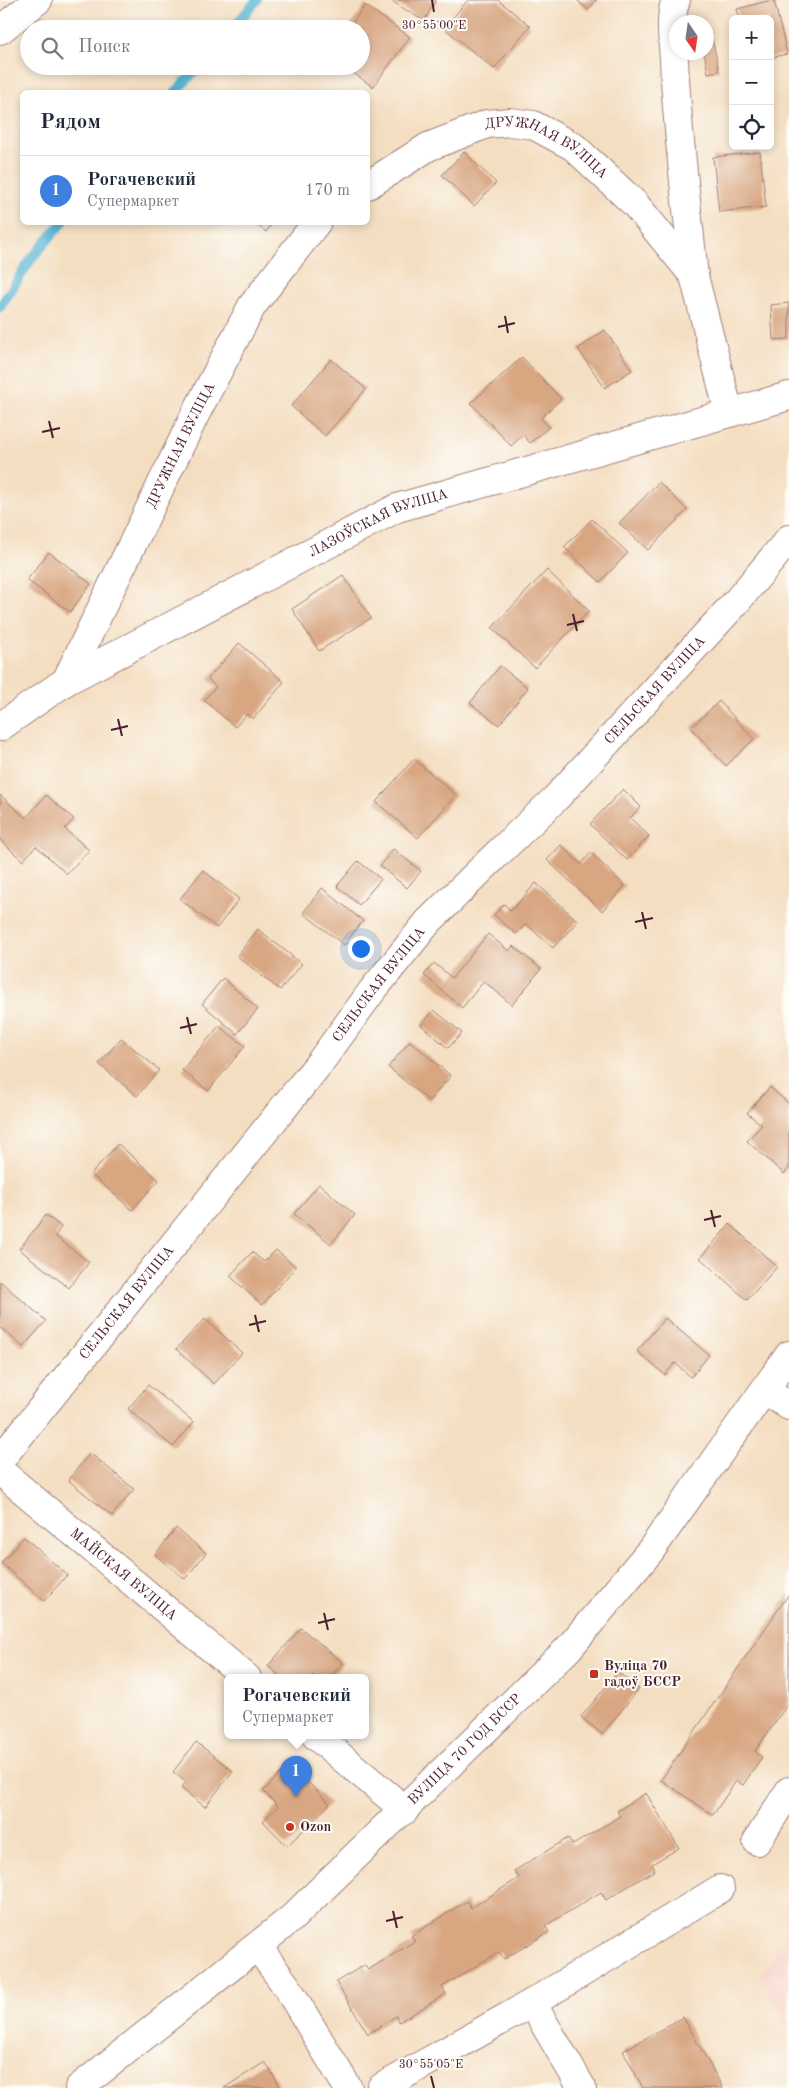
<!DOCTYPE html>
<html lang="ru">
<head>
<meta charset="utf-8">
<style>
  :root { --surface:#fff; --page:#f6f6f7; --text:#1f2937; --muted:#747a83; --line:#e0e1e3; --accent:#c8321e }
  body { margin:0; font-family:"Old Standard TT",serif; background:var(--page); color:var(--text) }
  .controls { position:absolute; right:15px; top:15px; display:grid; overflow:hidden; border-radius:8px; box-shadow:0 2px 8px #0003 }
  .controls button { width:45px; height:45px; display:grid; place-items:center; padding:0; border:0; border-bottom:1px solid var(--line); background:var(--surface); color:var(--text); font:25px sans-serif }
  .compass { position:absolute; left:669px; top:15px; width:45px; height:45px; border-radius:50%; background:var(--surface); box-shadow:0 2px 8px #0003; rotate:167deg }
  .you { position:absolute; left:360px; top:948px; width:18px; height:18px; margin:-12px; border:4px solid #fff; border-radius:50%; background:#1a73e8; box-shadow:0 0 0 8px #1a73e833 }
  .badge { display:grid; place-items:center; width:32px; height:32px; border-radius:50%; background:var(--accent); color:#fff; font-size:16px; font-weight:700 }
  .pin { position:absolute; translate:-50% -41px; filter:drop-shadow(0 1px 2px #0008) }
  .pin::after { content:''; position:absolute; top:26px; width:18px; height:15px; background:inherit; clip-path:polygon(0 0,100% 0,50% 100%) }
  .popup { position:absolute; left:224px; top:1674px; width:145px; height:65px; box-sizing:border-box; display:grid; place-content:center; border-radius:8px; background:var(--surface); filter:drop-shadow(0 1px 4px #0005); font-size:16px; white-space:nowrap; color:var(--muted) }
  .popup b { font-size:19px; color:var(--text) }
  .popup::after { content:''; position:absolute; left:50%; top:100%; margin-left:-10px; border:10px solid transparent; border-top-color:var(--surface) }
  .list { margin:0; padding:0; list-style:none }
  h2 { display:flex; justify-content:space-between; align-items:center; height:65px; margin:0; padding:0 20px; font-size:21px }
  h2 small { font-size:16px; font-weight:400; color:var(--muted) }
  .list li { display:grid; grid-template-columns:32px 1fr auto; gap:15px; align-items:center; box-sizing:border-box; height:70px; padding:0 20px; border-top:1px solid var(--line) }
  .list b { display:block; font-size:19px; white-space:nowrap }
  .list p { margin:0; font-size:16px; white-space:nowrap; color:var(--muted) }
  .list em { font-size:16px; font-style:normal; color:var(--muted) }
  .icon { flex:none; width:28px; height:28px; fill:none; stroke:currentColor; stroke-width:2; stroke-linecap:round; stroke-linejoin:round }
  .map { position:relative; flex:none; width:789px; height:2088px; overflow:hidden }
  .search { position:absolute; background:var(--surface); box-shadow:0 2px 8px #0003; left:20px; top:20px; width:350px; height:55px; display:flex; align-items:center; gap:12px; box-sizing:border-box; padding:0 18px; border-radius:28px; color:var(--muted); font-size:19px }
  .panel { position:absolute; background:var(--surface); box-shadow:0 2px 8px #0003; left:20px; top:90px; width:350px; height:135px; border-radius:8px }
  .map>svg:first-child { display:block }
  .built { fill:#f6d2c4 }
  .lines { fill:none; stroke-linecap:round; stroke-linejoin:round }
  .stream { stroke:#52b3d1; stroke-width:10 }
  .building { fill:#d8a681 }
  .minor-casing { stroke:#9f7e76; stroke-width:30 }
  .minor { stroke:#fff; stroke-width:28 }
  .ticks { fill:none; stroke:#4a1f2b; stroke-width:2 }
  .poi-dot { fill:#c8321e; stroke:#fdfcf7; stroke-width:2 }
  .labels { text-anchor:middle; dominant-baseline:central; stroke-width:4; stroke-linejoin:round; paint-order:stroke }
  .street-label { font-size:14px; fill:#4a1f2b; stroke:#fdfcf7 }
  .poi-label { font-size:14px; font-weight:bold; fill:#4a1f2b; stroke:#fdfcf7; text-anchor:start }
  .ticks-label { font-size:12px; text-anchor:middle; fill:#4a1f2b; stroke:#fdfcf7; stroke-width:4; stroke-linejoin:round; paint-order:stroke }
</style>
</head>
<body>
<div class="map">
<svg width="789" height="2088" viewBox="0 0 789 2088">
  <rect width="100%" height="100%" fill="#fdfcf7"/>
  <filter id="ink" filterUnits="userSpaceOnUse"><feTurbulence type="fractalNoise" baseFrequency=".02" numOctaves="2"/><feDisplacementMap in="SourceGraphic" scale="10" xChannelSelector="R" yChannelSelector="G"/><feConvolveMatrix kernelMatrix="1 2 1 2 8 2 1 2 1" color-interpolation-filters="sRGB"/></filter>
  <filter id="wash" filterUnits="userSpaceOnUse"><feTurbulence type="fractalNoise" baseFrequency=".0096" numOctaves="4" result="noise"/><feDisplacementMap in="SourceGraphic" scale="20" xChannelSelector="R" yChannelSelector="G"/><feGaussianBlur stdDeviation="1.12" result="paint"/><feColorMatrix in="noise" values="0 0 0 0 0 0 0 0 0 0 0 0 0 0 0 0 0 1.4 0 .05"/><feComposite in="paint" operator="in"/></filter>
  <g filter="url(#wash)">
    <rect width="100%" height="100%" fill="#f4dec1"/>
    <path class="built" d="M789,1933V2029L759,1977Z"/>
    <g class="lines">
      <path class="stream" d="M232,29L257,0
        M176,92L199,66
        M0,307L32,258L63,222"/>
    </g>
    <g id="blocks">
      <path class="building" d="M390,0H436L424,21Z
        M468,0H498L530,26L494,69L444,28Z
        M577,0H597L588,10Z
        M772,0H774L787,54L770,58V19H740L737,9Z
        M365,5L410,37L373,87L344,66H361V29H348Z
        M711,33L719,71L708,73L704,52H706V34Z
        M464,152L496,183L474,206L442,175Z
        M760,152L766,207L719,212L713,157Z
        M253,222H273L266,232Z
        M789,303V339L773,340L771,305Z
        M605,330L632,370L605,388L578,349Z
        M522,357L561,399L541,418L549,427L530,443L523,435L511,446L471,403Z
        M331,359L366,389L325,436L291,406Z
        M659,482L687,510L648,550L619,523Z
        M592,519L628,553L600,582L564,547Z
        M49,552L91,584L70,612L27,580Z
        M547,570L589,611L535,668L492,628Z
        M343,575L371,618L319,651L292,609Z
        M239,643L284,682L253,719L247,714L235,727L204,700L216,687L208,679Z
        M500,666L528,688L499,725L470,703Z
        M719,701L754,739L726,766L691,728Z
        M414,759L456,795L418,838L376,802Z
        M623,789L641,807L630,818L649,836L627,860L590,824Z
        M0,795L26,818L46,795L74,819L65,829L89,850L67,874L36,846L23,861L0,840Z
        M561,845L581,864L591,853L625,886L602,911L547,860Z
        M393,849L421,871L407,888L380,866Z
        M358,861L381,879L359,905L337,886Z
        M203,870L239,899L217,928L180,899Z
        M536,883L578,921L553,948L526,924L516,934L494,915L504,904L511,911Z
        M322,888L363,921L344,945L303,913Z
        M258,929L302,964L280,990L237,956Z
        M488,934L509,951L513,946L541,969L512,1005L484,981L462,1008L424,975L434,963L452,978Z
        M223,978L258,1009L237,1034L202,1004Z
        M434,1010L462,1033L448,1048L421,1025Z
        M219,1026L245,1046L208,1091L182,1070Z
        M121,1038L159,1070L137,1096L99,1064Z
        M410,1041L451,1076L429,1101L388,1067Z
        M770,1087L789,1104V1168L784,1174L747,1141L762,1125L747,1113Z
        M118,1144L159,1180L132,1210L91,1174Z
        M319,1184L355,1215L331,1244L294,1214Z
        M46,1215L61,1227L55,1236L89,1262L69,1288L19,1249Z
        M730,1224L777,1267L747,1300L700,1258Z
        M276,1250L296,1267L262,1305L230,1276L252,1252L264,1262Z
        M0,1281L46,1321L23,1347L0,1327Z
        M665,1318L709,1355L691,1377L675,1363L665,1375L637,1351Z
        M205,1319L242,1353L214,1384L176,1349Z
        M148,1385L194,1422L173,1447L128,1409Z
        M90,1453L134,1489L112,1516L68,1480Z
        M176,1528L206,1553L185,1579L155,1555Z
        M24,1537L67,1575L44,1601L1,1563Z
        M789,1594V1702L755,1751L762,1757L743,1785L736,1781L713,1815L661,1780Z
        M301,1628L343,1663L330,1678H317L313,1675L311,1678H282L268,1666Z
        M618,1672L639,1689L602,1734L581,1717Z
        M196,1742L233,1771L205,1807L181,1788L186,1782L173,1772Z
        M294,1760L308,1774L304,1778L330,1804L287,1846L263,1821L278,1806L263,1791Z
        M646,1793L679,1848L652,1864L655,1870L606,1900L601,1892L545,1926L549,1932L504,1959L499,1952L442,1987L446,1994L399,2022L396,2016L368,2034L336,1982L364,1965L368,1970L415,1941L411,1936L467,1901L471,1908L519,1878L514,1871L568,1838L573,1845L620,1816L617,1811Z
        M683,2017L723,2088H643L623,2051Z
        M265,2062L281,2088H224Z"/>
    </g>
  </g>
  <g filter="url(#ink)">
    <use href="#blocks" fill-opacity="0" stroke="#9f7e76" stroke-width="1"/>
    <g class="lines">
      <defs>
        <g id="minor">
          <path d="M676,0C669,17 673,42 674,60C677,132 687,204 694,276"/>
          <path d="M0,30L38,0"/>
          <path id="s1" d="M368,185L428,147L487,124L510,122L533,125L574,147L635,204L694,276L729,413"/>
          <path id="s2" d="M66,681L196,413L252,306L317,222"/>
          <path id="s3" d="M0,727L66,681L397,508L789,396"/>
          <path d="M765,1390L789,1406"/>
          <path id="s4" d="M0,1460L318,1065L372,991L428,922L493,858L555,799L738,600L789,539"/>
          <path id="s5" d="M0,1471L247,1678"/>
          <path d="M316,1736L405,1810"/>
          <path d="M757,1841L789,1791"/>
          <path d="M258,1947L287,1987L348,2088"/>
          <path d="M532,2003L582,2088"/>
          <path id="s6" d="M79,2088L292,1918L568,1649L651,1550L789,1355"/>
          <path d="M381,2088L532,2003L720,1889"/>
        </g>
      </defs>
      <use href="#minor" class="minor-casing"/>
      <use href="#minor" class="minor"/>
    </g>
  </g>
  <path class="ticks" d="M432,0L434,12M505,316L508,333M498,327L515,323M49,421L53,438M42,432L60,428M573,614L577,631M567,625L584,621M118,719L122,736M111,730L128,726M642,912L646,929M635,922L653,918M187,1017L191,1034M180,1028L197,1024M711,1210L715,1227M704,1220L721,1216M255,1315L259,1332M249,1325L266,1321M324,1613L328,1630M318,1623L335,1619M393,1911L397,1928M386,1921L403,1917M431,2076L434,2088"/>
  <g class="poi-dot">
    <rect x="589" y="1669" width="10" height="10" rx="2.5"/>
    <circle cx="290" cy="1827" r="5"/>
  </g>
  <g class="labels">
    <g class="street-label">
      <text stroke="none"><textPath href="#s1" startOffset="201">ДРУЖНАЯ ВУЛІЦА</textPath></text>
      <text stroke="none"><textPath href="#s2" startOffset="262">ДРУЖНАЯ ВУЛІЦА</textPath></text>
      <text stroke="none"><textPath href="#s3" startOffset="431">ЛАЗОЎСКАЯ ВУЛІЦА</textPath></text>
      <text stroke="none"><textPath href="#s4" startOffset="1012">СЕЛЬСКАЯ ВУЛІЦА</textPath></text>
      <text stroke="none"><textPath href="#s4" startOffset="608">СЕЛЬСКАЯ ВУЛІЦА</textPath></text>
      <text stroke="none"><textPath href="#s4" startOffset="202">СЕЛЬСКАЯ ВУЛІЦА</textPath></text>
      <text stroke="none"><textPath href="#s5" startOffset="161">МАЙСКАЯ ВУЛІЦА</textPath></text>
      <text stroke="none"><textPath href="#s6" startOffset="514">ВУЛІЦА 70 ГОД БССР</textPath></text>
    </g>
    <g class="poi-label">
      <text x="604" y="1666">Вуліца 70<tspan x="604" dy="16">гадоў БССР</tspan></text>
      <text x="300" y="1827">Ozon</text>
    </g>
  </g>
  <g class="ticks-label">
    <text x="434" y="29">30°55'00"E</text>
    <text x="431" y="2068">30°55'05"E</text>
  </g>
</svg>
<div class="controls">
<button>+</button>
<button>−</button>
<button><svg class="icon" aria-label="locate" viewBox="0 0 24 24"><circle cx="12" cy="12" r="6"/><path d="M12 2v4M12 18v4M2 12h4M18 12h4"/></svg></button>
</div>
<svg class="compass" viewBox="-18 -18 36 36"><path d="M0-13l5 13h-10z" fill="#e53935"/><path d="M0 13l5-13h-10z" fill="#747a83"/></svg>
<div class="you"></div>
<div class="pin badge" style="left:296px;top:1797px;background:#3f7fe0">1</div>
<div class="popup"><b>Рогачевский</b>Супермаркет</div>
<div class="search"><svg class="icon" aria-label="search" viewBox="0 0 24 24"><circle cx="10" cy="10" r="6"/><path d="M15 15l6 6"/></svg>Поиск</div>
<section class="panel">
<h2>Рядом<small></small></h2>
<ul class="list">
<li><span class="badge" style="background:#3f7fe0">1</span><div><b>Рогачевский</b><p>Супермаркет</p></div><em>170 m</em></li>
</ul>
</section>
</div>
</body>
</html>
